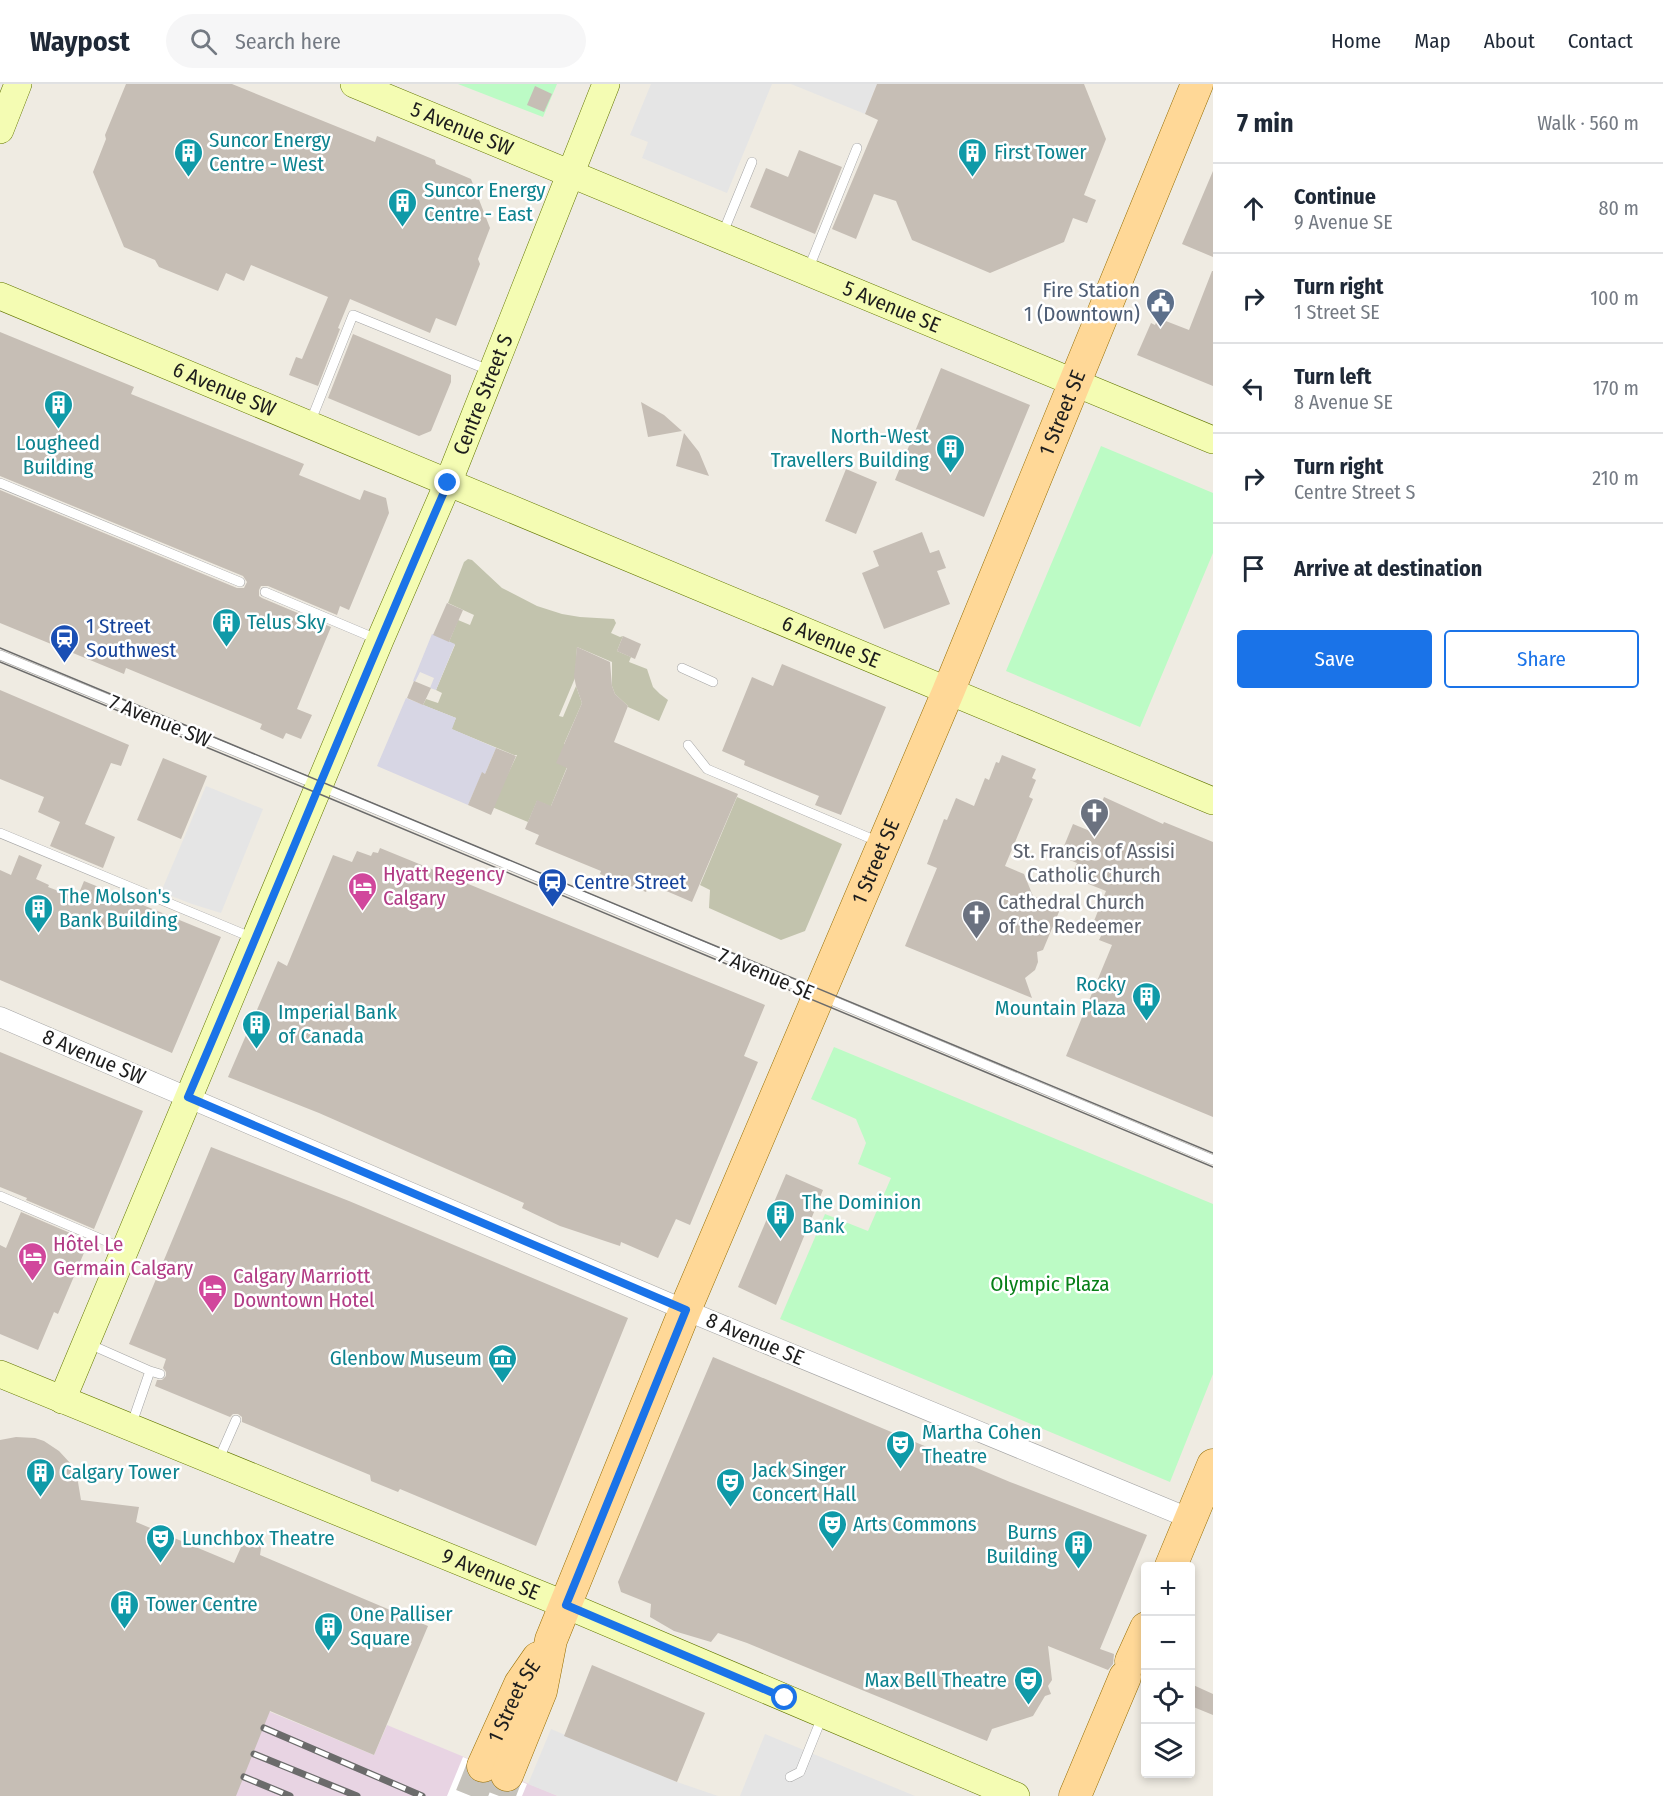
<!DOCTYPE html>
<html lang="en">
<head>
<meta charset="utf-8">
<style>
  :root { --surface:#fff; --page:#f6f6f7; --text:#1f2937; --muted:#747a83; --line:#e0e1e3; --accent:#1a73e8 }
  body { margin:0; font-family:"Fira Sans Condensed",sans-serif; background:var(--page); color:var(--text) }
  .controls { position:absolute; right:18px; bottom:18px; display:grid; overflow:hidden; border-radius:6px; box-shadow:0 3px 9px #0003 }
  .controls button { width:54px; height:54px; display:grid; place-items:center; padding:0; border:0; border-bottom:2px solid var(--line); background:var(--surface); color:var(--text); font:30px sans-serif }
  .stop { position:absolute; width:18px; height:18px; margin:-14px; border:4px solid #1a73e8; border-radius:50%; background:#fff }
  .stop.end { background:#1a73e8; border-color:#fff; box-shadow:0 2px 6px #0008 }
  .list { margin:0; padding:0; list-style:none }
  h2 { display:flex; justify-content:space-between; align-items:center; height:78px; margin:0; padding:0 24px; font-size:26px }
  h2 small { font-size:20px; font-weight:400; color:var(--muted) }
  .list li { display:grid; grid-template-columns:39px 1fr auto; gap:18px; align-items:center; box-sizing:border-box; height:90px; padding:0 24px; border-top:2px solid var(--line) }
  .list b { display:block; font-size:22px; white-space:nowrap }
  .list p { margin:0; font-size:20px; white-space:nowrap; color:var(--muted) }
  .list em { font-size:20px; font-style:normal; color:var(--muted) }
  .actions { display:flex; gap:12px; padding:18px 24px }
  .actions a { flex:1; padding:14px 0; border:2px solid var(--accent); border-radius:6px; text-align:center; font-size:21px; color:var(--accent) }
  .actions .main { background:var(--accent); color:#fff }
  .icon { flex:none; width:33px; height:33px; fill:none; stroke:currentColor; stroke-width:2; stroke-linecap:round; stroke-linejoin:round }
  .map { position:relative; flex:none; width:1213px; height:1712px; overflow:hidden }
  header { display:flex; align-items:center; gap:36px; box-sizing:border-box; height:84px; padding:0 30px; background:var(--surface); border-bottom:2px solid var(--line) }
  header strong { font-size:28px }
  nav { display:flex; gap:33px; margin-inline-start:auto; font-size:21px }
  .search { width:420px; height:54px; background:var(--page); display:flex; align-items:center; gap:15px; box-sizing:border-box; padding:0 21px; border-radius:33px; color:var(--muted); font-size:22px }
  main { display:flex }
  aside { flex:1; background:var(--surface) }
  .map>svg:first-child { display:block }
  .industrial { fill:#e8d4e3 }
  .construction { fill:#c2c3ad }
  .park { fill:#bcfbc5 }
  .parking { fill:#e5e5e5 }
  .plaza { fill:#d7d6e4 }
  .pier { fill:#fff }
  .building { fill:#c6beb5 }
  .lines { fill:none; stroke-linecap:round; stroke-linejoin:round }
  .primary-tunnel { stroke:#c5c2bb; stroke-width:32; stroke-dasharray:32 16; stroke-linecap:butt }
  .lane-casing { stroke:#a4a4a4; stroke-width:10 }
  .street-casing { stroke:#a4a4a4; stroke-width:21 }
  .secondary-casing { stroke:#637700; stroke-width:28 }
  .primary-casing { stroke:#966d00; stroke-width:33 }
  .lane { stroke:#fff; stroke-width:9 }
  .street { stroke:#fff; stroke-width:20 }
  .secondary { stroke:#f4fcb3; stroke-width:27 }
  .primary { stroke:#ffd897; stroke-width:32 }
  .tram { stroke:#6b6b6b; stroke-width:1.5 }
  .rail-casing { stroke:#6b6b6b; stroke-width:7 }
  .rail { stroke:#fff; stroke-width:4.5; stroke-dasharray:14; stroke-linecap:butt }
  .route { stroke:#1a73e8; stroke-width:8 }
  .labels { text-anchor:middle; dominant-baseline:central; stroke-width:5; stroke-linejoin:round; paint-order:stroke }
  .street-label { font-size:21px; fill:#1d1d1d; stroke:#fff }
  .culture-label { font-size:21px; fill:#0d838f; stroke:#fff; text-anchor:start }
  .service-label { font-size:21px; fill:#4e5e75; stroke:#fff; text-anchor:end }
  .transit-label { font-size:21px; fill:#164399; stroke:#fff; text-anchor:start }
  .worship-label { font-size:21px; fill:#5b616d; stroke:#fff }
  .hotel-label { font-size:21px; fill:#b23c85; stroke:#fff; text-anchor:start }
  .park-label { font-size:21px; fill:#077f18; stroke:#fff }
</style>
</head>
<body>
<header>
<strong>Waypost</strong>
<div class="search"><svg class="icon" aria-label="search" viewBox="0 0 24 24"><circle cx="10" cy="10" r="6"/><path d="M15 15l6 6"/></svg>Search here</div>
<nav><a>Home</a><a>Map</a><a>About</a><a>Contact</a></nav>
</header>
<main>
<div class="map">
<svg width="1213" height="1712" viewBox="0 0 1213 1712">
  <rect width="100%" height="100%" fill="#efebe2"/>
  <path class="industrial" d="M0,1516L374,1671L387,1641L558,1712H204Z"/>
  <path class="construction" d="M468,475L472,476L502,504L537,522L562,530L580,533L614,535L616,539L611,549L620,553L623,552L617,567L631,573L629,578L647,585L653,603L660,610L668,616L659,637L628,623V622L615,610L612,602V578L577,563L575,594L559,632L563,633L576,602L582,619L564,660L574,666L542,744L545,720L537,717L528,738L492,723L517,671H514L451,645L456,634L423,621L426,615L438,619L442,609L436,606L455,561L449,558L458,536L470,541L474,531L448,519L464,478Z
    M737,713L842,760L805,847L781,856L709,824L710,806L700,801Z"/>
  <path class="park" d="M458,0H557L543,33Z
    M1101,362L1213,409V469L1140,643L1006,587Z
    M834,963L1213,1120V1290L1170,1398L780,1235L825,1130L868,1147L891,1094L858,1080L866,1059L856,1035L811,1015Z"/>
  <path class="parking" d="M651,0H772L727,109L642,74L648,58L630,51Z
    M791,0H877L865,30Z
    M206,702L263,725L221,829L192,820L161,808Z
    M551,1645L677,1698L718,1712H558L528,1700Z
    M765,1650L915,1712H740Z"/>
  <path class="plaza" d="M432,550L455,560L436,606L430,604L434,594L420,588L415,598L413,597Z
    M406,614L456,634L452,645L496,664L485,690L482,689L468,721L377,682Z"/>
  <path class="pier" d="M463,1673L527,1700L522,1712H447Z"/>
  <path class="building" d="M126,0H232L375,58L377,52L435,76L436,80L471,95L490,144L478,175L480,180L456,242L436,234L430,249L350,215L338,244L340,245L318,302L289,291L296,273L302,275L328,213L251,181L244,197L226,189L218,207L159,183L155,176L124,163L93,88L106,55L105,51Z
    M877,0H1084L1106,55L1084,111L1096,116L1087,139L1073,134L1064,158L990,189L912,156L896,117L874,110L856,155L832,145L878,36L865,30Z
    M535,2L552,10L544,28L527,21Z
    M799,66L842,83L815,150L750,123L766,84L788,93Z
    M1213,87V173L1182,160Z
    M1212,187H1213V302L1137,271L1151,239L1155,241L1158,234L1189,246Z
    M0,248L134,303L131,310L304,380L299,391L360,416L364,406L386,414L389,429L349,526L340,522L337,531L268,502H261L259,506V512L262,514L331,543L297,625L312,631L301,655L286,649L283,655L260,645L262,640L126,584L124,590L0,539V406L237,504H244L247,498L243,492L0,392Z
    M353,250L451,291V298L431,347L419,352L328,314Z
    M941,284L1030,321L984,433L895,396Z
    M641,318L664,331L682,347L648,353Z
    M684,349L699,368L709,392L676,382Z
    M846,385L877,398L856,450L825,437Z
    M922,448L930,469L939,466L946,484L937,487L950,520L884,545L862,489L879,482L873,467Z
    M447,519L463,526L449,558L433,551Z
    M623,552L641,560L635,575L617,567Z
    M577,563L610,578L612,602L615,610L628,622L614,658L738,710L692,818L650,800L646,808L600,790L601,787L535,760L539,751L525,745L537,716L551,722L567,684L556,679L582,619L576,602L574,592Z
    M782,580L886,623L841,731L815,721L819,712L744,681L745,677L722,667L752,593L773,602Z
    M414,597L431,604L423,621L407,614Z
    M0,606L129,661L121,682L111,679L85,740L115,753L103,784L50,762L60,738L38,728L44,713L0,695Z
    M496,664L516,672L491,731L468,721L482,688L485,690Z
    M1002,671L1036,685L1032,694L1036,696L1029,713L1033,715L1005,782L1024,790L1033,812L1061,823L1043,866L1037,868L1038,878L1035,886L1025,894L1032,914L905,862L937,784L927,780L944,735L947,736L956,714L974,722L985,694L989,696L996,678L999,679Z
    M163,674L207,692L181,755L137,736Z
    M1104,713L1163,740L1164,738L1213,758V1033L1066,972L1112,861L1099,856L1106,842L1094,837L1106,807L1071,793L1077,779L1060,772L1073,740L1090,747Z
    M380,764L765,921L744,972L758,978L690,1141L676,1135L658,1174L621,1158L620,1162L560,1142L522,1124L524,1119L319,1029L228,993L278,877L287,882L333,771L352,778L357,767L371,772L373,768L378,769Z
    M19,771L42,781L36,795L49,801L48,803L77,814L84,797L221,853L172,969L0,896V786L11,791Z
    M0,968L143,1027L94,1145L26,1116L27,1114L0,1103Z
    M211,1063L349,1117L628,1234L536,1462L400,1405L398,1408L371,1397L370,1391L242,1338V1333L238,1330H233L230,1333L155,1302L157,1296H162L166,1292V1288L163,1284L166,1275L129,1260Z
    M786,1090L823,1106L776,1221L738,1203Z
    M21,1128L89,1157L58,1230L54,1228L38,1266L0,1250V1161L6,1164Z
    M713,1273L1010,1398L1147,1451L1100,1565L1114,1570L1113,1580L1108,1586L1048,1562L1052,1596L1048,1602L1051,1610L1045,1612L1033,1632L992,1645L987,1657L747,1559L718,1549L711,1558L674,1547L650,1533L651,1520L621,1508L618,1498Z
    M16,1353L35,1354L44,1357L59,1367L71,1380L75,1388L78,1398L81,1416L139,1423L136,1438L234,1479L246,1452L256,1450L262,1458L260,1471L428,1542L374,1671L270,1627L236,1712H0V1356Z
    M592,1581L705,1629L677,1698L564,1652Z
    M1191,1600L1213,1610V1631L1191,1622Z"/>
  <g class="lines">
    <path class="primary-tunnel" d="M471,1712L483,1682
      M499,1712L507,1691"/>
    <defs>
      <path id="lane" d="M722,151L752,78
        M808,186L857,64
        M310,339L353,231L491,287
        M0,399L240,498
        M265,508L379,556
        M0,571L320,702L1213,1076
        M682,584L713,598
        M688,661L707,685L879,758
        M0,749L253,854
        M0,1112L122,1164
        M89,1260L150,1287
        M131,1342L150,1287L160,1290
        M218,1377L236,1336
        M790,1693L800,1688L822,1633"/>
      <path id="street" d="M0,933L685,1226L1191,1435"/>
      <g id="secondary">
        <path id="s1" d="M354,0L1213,356"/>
        <path d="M0,46L18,0"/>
        <path id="s2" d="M0,212L1213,717"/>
        <path id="s3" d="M0,1290L566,1521L1016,1712"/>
        <path id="s4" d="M62,1316L380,556L448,399L606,0"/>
      </g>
      <g id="primary">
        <path d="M1171,1482L1213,1381"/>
        <path d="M1131,1577L1146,1544"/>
        <path id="s5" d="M483,1682L520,1600L538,1574"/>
        <path id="s6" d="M507,1691L541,1607L551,1556L685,1226L948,608L1197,0"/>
        <path d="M1075,1712L1125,1593"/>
      </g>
    </defs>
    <use href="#lane" class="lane-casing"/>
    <use href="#street" class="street-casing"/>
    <use href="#secondary" class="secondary-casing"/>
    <use href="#primary" class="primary-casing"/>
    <use href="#lane" class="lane"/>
    <use href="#street" class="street"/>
    <use href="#secondary" class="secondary"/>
    <use href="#primary" class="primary"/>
    <path class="tram" d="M0,564L1213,1069
      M0,578L317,709L1213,1083"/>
    <defs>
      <path id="rail" d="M264,1644L422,1712
        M254,1670L357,1712
        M244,1693L290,1712"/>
    </defs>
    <use href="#rail" class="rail-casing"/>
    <use href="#rail" class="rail"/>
  </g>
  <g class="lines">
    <path class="route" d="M448,399C359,602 276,809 188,1013L686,1226L566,1521L785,1614"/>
  </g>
  <defs>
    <symbol id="building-pin" viewBox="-11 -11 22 30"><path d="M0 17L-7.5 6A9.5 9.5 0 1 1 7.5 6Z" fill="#0f9aa8" stroke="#fff"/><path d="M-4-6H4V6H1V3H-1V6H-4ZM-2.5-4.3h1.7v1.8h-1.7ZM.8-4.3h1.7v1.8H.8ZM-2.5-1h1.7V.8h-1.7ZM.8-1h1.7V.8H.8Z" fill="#fff"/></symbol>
    <symbol id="civic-pin" viewBox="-11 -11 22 30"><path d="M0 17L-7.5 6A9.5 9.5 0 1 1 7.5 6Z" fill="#5c6f8a" stroke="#fff"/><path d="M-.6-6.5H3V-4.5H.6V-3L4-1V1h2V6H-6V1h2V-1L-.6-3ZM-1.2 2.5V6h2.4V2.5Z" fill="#fff"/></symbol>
    <symbol id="station-pin" viewBox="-11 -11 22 30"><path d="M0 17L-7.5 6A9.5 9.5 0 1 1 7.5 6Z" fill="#1a4fb4" stroke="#fff"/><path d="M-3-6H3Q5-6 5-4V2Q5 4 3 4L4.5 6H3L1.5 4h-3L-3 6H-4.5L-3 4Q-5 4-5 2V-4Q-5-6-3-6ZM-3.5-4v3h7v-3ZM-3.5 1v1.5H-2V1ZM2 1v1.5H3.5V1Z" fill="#fff"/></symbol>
    <symbol id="church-pin" viewBox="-11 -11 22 30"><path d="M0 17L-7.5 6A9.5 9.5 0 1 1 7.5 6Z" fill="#6b7280" stroke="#fff"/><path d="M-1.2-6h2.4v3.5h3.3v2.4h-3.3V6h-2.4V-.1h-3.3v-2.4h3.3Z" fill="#fff"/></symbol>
    <symbol id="hotel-pin" viewBox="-11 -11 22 30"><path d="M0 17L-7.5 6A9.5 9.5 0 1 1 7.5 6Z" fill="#d1479c" stroke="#fff"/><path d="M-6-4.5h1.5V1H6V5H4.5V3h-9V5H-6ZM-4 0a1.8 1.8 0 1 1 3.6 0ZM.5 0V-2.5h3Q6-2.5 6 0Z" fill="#fff"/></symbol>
    <symbol id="museum-pin" viewBox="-11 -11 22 30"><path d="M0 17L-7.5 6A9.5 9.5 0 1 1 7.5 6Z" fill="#0f9aa8" stroke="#fff"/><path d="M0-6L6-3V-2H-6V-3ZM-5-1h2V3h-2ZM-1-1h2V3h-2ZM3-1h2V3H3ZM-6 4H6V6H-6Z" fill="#fff"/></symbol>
    <symbol id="theatre-pin" viewBox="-11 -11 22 30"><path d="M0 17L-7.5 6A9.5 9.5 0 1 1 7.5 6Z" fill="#0f9aa8" stroke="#fff"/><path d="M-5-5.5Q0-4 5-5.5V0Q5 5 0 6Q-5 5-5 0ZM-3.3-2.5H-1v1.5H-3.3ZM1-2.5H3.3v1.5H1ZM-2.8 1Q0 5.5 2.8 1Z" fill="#fff"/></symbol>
  </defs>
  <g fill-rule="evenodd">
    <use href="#building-pin" x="172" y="52" width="33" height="45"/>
    <use href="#building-pin" x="956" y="52" width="33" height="45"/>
    <use href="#building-pin" x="386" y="102" width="33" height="45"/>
    <use href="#civic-pin" x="1144" y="202" width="33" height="45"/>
    <use href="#building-pin" x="42" y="304" width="33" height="45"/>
    <use href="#building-pin" x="934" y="348" width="33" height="45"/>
    <use href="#building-pin" x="210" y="522" width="33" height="45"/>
    <use href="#station-pin" x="48" y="538" width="33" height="45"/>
    <use href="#church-pin" x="1078" y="712" width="33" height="45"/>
    <use href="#station-pin" x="536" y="782" width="33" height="45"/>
    <use href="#hotel-pin" x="346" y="786" width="33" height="45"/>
    <use href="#building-pin" x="22" y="808" width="33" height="45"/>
    <use href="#church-pin" x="960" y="814" width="33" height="45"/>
    <use href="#building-pin" x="1130" y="896" width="33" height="45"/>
    <use href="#building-pin" x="240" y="924" width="33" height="45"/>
    <use href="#building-pin" x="764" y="1114" width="33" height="45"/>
    <use href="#hotel-pin" x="16" y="1156" width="33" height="45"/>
    <use href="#hotel-pin" x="196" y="1188" width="33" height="45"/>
    <use href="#museum-pin" x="486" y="1258" width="33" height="45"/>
    <use href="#theatre-pin" x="884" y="1344" width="33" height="45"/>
    <use href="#building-pin" x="24" y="1372" width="33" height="45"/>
    <use href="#theatre-pin" x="714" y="1382" width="33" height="45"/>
    <use href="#theatre-pin" x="816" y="1424" width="33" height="45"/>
    <use href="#theatre-pin" x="144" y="1438" width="33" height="45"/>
    <use href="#building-pin" x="1062" y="1444" width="33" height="45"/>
    <use href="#building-pin" x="108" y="1504" width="33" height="45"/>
    <use href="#building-pin" x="312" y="1526" width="33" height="45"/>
    <use href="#theatre-pin" x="1012" y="1580" width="33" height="45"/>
  </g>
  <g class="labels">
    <g class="street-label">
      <text stroke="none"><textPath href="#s1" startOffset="117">5 Avenue SW</textPath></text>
      <text stroke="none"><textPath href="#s1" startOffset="582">5 Avenue SE</textPath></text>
      <text stroke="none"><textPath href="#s2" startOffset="243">6 Avenue SW</textPath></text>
      <text stroke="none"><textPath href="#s4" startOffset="1090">Centre Street S</textPath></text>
      <text stroke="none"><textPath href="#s6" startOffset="1472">1 Street SE</textPath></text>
      <text stroke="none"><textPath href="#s2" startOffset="900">6 Avenue SE</textPath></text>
      <text transform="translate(160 637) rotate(22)">7 Avenue SW</text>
      <text stroke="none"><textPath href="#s6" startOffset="986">1 Street SE</textPath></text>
      <text transform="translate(766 890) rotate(23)">7 Avenue SE</text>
      <text transform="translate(94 973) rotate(23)">8 Avenue SW</text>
      <text transform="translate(755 1255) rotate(23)">8 Avenue SE</text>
      <text stroke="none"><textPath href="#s3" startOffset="530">9 Avenue SE</textPath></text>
      <text stroke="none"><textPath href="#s5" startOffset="72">1 Street SE</textPath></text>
    </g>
    <g class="culture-label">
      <text x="209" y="56">Suncor Energy<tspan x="209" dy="24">Centre - West</tspan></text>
      <text x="994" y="68">First Tower</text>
      <text x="424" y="106">Suncor Energy<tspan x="424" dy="24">Centre - East</tspan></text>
      <text x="929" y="352" text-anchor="end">North-West<tspan x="929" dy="24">Travellers Building</tspan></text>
      <text x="58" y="359" text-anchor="middle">Lougheed<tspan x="58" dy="24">Building</tspan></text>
      <text x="247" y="538">Telus Sky</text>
      <text x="59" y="812">The Molson's<tspan x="59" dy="24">Bank Building</tspan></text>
      <text x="1126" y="900" text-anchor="end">Rocky<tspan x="1126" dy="24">Mountain Plaza</tspan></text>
      <text x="278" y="928">Imperial Bank<tspan x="278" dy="24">of Canada</tspan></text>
      <text x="802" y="1118">The Dominion<tspan x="802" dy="24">Bank</tspan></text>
      <text x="482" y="1274" text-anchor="end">Glenbow Museum</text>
      <text x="922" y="1348">Martha Cohen<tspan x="922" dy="24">Theatre</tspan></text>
      <text x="752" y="1386">Jack Singer<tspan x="752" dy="24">Concert Hall</tspan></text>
      <text x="61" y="1388">Calgary Tower</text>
      <text x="853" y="1440">Arts Commons</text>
      <text x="1057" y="1448" text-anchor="end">Burns<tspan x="1057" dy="24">Building</tspan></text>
      <text x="182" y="1454">Lunchbox Theatre</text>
      <text x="146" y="1520">Tower Centre</text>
      <text x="350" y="1530">One Palliser<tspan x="350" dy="24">Square</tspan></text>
      <text x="1007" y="1596" text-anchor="end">Max Bell Theatre</text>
    </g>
    <g class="service-label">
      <text x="1140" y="206">Fire Station<tspan x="1140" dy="24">1 (Downtown)</tspan></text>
    </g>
    <g class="transit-label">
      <text x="86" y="542">1 Street<tspan x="86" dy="24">Southwest</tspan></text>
      <text x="574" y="798">Centre Street</text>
    </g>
    <g class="worship-label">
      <text x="1094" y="767">St. Francis of Assisi<tspan x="1094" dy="24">Catholic Church</tspan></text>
      <text x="998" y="818" text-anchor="start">Cathedral Church<tspan x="998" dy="24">of the Redeemer</tspan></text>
    </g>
    <g class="hotel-label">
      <text x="383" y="790">Hyatt Regency<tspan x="383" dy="24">Calgary</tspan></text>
      <text x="53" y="1160">Hôtel Le<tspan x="53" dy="24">Germain Calgary</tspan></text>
      <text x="233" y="1192">Calgary Marriott<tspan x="233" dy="24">Downtown Hotel</tspan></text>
    </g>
    <g class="park-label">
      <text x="1050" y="1200">Olympic Plaza</text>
    </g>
  </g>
</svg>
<div class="controls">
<button>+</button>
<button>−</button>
<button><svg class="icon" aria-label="locate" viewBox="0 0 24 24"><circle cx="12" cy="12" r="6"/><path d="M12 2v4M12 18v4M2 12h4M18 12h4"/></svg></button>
<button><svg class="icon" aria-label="layers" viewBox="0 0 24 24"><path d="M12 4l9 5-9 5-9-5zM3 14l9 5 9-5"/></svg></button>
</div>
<div class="stop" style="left:785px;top:1614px"></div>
<div class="stop end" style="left:448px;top:399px"></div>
</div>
<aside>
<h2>7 min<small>Walk · 560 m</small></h2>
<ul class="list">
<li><svg class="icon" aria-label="ahead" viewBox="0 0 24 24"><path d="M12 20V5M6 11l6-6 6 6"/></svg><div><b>Continue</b><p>9 Avenue SE</p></div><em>80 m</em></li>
<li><svg class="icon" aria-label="right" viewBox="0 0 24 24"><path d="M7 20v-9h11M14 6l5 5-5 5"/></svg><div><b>Turn right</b><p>1 Street SE</p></div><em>100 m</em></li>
<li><svg class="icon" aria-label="left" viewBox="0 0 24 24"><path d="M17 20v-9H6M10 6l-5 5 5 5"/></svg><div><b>Turn left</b><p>8 Avenue SE</p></div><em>170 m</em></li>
<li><svg class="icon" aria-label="right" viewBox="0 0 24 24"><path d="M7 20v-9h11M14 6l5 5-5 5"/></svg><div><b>Turn right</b><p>Centre Street S</p></div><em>210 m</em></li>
<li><svg class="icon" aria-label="arrive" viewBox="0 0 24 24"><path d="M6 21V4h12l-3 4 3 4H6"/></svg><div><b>Arrive at destination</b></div></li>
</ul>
<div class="actions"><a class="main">Save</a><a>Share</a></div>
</aside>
</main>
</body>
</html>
